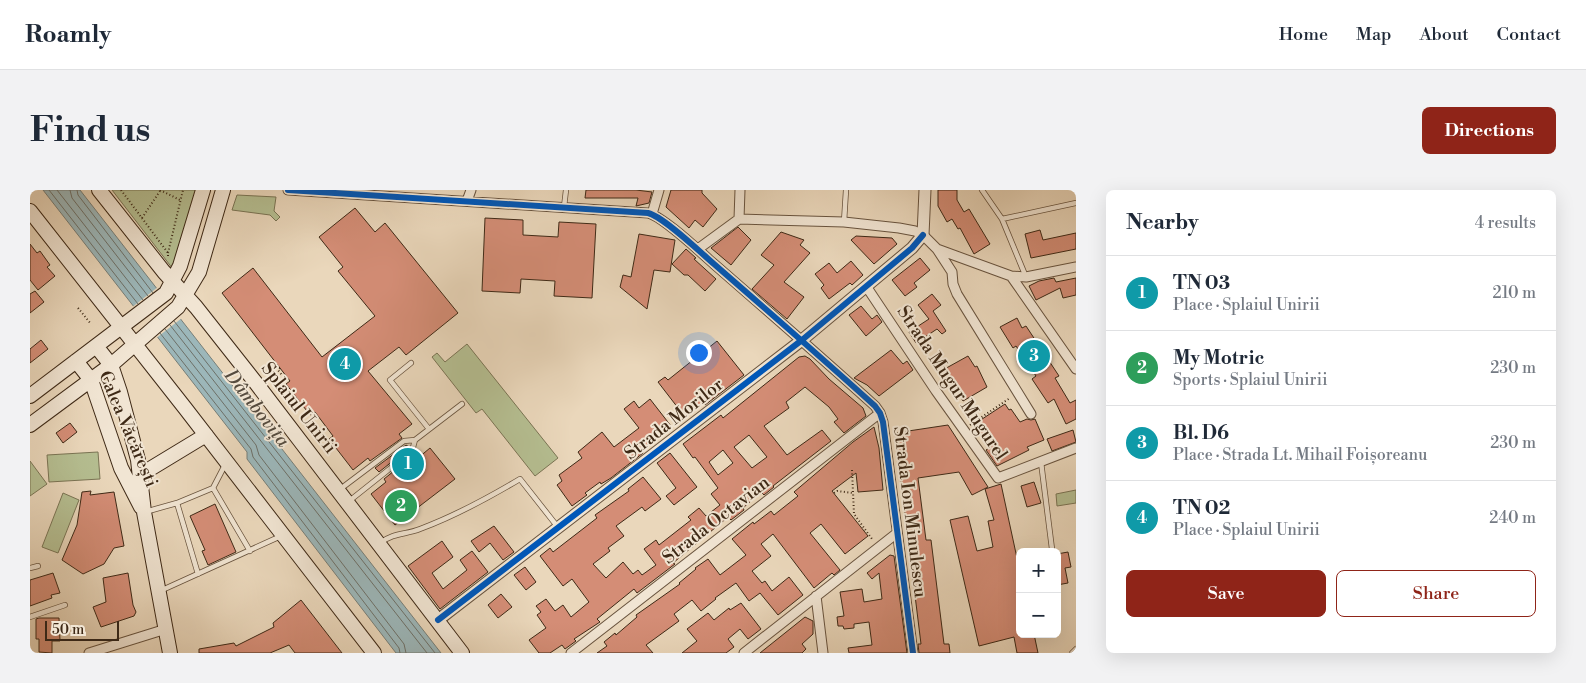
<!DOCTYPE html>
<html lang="en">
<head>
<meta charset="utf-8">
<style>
  :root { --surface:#fff; --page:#f2f2f3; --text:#1f2937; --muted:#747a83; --line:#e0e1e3; --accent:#8f2418 }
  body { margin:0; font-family:"Libre Bodoni",serif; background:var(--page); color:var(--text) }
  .controls { position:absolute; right:15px; bottom:15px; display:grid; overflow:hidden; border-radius:8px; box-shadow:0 5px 20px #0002 }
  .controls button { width:45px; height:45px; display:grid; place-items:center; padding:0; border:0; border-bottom:1px solid var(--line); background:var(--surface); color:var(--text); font:25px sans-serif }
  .scale { position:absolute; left:15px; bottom:12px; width:74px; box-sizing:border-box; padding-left:5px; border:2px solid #3e2916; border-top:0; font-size:14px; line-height:18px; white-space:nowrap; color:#3e2916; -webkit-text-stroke:4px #f1e5d3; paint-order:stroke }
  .you { position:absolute; left:668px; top:162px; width:18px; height:18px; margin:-12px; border:4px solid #fff; border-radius:50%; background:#1a73e8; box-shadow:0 0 0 8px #1a73e833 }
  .badge { display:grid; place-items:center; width:32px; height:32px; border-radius:50%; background:var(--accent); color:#fff; font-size:16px; font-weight:700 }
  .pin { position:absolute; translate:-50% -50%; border:2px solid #fff; box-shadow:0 1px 5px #0006 }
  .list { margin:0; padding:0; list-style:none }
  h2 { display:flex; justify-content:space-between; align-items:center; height:65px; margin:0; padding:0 20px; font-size:21px }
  h2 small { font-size:16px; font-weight:400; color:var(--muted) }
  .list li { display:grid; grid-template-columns:32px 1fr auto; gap:15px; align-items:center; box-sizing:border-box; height:75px; padding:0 20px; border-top:1px solid var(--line) }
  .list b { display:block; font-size:19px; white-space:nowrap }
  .list p { margin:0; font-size:16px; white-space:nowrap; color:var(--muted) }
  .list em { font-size:16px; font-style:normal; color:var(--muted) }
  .actions { display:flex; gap:10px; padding:15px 20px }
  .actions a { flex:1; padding:11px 0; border:1px solid var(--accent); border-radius:8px; text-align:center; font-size:18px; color:var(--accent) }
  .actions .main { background:var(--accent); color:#fff }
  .map { position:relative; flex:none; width:1046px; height:463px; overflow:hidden; border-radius:8px }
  header { display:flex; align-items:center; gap:30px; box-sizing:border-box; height:70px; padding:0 25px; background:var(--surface); border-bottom:1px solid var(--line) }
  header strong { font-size:24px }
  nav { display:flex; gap:28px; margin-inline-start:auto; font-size:18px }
  .intro { display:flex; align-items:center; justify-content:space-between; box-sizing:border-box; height:120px; padding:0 30px }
  h1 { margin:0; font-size:35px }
  .button { padding:12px 22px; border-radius:8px; background:var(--accent); color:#fff; font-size:18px; font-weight:700 }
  main { display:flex; gap:30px; padding:0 30px }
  aside { flex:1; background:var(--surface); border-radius:8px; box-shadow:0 5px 20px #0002 }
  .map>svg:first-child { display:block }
  .green { fill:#b5be91; stroke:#7a7454 }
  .water { fill:#9cb7ba; stroke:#767e78 }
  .pier { fill:#ead7bb }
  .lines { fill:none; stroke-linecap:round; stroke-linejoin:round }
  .shore { stroke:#6d7068; stroke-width:1 }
  .building { fill:#d48d76; stroke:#3e2916; fill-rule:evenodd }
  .service-casing { stroke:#69543f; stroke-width:6 }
  .minor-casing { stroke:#69543f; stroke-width:11 }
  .tertiary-casing { stroke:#69543f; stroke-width:13 }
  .secondary-casing { stroke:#3e2916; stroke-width:16 }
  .path { stroke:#3e2916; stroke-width:2; stroke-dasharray:1 2.5; stroke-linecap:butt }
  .service { stroke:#f1e5d3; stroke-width:4.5 }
  .minor { stroke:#f1e5d3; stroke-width:9 }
  .tertiary { stroke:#f1e5d3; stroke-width:11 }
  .secondary { stroke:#f1e5d3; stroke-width:14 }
  .cycleway-casing { stroke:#f1e5d3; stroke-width:9 }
  .cycleway { stroke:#0057b8; stroke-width:6 }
  .labels { text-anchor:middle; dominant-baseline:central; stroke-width:4; stroke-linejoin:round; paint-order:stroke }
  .street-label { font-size:18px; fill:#3e2916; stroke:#f1e5d3 }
  .water-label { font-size:19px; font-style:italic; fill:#564c3f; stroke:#f1e5d3 }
</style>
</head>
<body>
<header>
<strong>Roamly</strong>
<nav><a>Home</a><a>Map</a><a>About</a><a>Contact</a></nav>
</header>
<div class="intro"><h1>Find us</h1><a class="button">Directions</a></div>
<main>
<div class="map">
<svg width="1046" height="463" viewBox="0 0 1046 463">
  <rect width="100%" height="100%" fill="#ead7bb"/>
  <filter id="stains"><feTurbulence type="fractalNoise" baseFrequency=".004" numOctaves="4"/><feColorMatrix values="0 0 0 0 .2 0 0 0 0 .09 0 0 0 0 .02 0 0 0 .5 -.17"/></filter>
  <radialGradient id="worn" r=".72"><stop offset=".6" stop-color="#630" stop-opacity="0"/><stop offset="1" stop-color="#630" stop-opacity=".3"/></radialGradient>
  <path class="green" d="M82,0H166L143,79Z
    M207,5L246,7L244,21L250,27L246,31L240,25L202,20Z
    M437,154L528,268L505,286L452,219L446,223L402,167L407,163L415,172Z
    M68,262L70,289L19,292L17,265Z
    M0,271L17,294L0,306Z
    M1046,300V313L1027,316L1026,304Z
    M33,303L49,310L28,363L12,357Z"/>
  <path class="water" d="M13,0H50L411,463H366L217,269V262Z"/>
  <path class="pier" d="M128,97L152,128L125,149L101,118Z"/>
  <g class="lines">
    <path class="shore" d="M19,0L108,114
      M27,0L113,110
      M40,0L42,8L118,106
      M47,0L48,5L123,103
      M144,131L405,463
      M140,135L397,463
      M135,139L226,255L229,265L374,454L376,463
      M130,143L221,259L223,267L369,458L370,463"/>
  </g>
  <path class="building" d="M556,0H606L622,2L619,13L606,16L608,8H555Z
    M641,0H672V3L687,19L673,37L665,30L659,38L636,17Z
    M908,0H927V10L934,22L939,19L960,54L944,64L930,38L928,39L922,29L917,32L908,16Z
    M325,18L345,42L355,33L428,123L376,165L369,157L338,181L382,234L369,244L372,248L340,271L338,268L323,280L299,249L303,246L285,222L280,225L256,194L260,191L192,103L223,78L292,167L345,126L308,81L313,77L289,47Z
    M455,28L493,30V45L528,47L529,32L566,34L562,108L524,106L525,91L491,89L490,103L452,101Z
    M708,37L721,50L701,75L681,58Z
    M1010,40L1013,50L1046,43V59L1001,68L995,44Z
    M751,42L774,50L770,55L780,63L754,92L774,107L757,129L722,99L744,75L731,65Z
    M609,44L645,50L640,82L624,80L617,119L590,97L593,85L601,87Z
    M826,46L862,48L867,54L844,74L821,50Z
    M0,54L7,63L10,61L20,75L17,77L25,86L8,100L0,90Z
    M656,59L666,68L664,69L686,89L675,101L658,85H654L642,74Z
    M890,68L900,80L884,93L887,97L875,106L862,90Z
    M821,71L833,85L822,95L820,93L799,109L791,98L794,95L785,84L799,73L807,83Z
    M1024,88L1026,92L1046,88V105L1033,108L1030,98L1006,110L999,96L1009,91Z
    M5,101L14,112L0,123V104Z
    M902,104L911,115L903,121L916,141L912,144L907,139L886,153L879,142L899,129L888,115Z
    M831,116L842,129L847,125L852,132L836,146L819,125Z
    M987,128L992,138L996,136L1029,186L1025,188L1040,213L1046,210V229L1036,234L1024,209L1018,213L1002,189L1006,186L986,156L983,158L970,137Z
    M11,150L18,159L0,173V159Z
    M687,151L714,185L675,215L673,213L655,227L628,192L635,187L638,190L663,170L658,163L667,156L672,163Z
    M861,160L873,174L877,171L883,180L849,206L837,195L824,188Z
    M775,166L780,169L799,189L833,218L836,226L814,243L804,232L808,229L799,217L775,197L756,212L759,218L734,236L757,265L792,240L801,251L743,296L744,297L734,305L731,302L713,318L714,320L701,330L698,327L643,373L645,374L607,403L604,399L567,429L570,432L544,449L546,451L535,459L532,455L520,463H509L499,450L516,438L507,425L511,422L506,416L516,409L525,421L533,415L541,427L559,412L542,389L533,396L510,366L520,358L523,362L567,328L565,325L599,301L598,299L613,287L631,309L615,321L612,317L586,336L594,346L578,358L580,361L563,374L576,388L593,372L603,384L608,380L612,385L626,375L614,359L626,350L629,355L661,330L658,327L669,318L676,326L690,315L681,304L688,298L665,267L663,268L653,254L691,225L693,228L769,167ZM719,245L737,267L722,278L704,257ZM693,260L703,273L688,285L679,272Z
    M938,166L945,177L947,176L957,197L933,211L921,190L918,192L911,181Z
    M620,209L641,236L611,260L613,263L581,288L571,294L570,292L555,303L557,305L542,316L527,295L532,291L529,285L552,268L548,262L572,242L584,257L609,238L594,219L604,211L609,218Z
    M975,214L979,220L981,219L990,232L997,229L1001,230L1005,229L1014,250L997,257L999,260L967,276L956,260L959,258L943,235Z
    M40,233L47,242L33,253L26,243Z
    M918,235L958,297L942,305L929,282L888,288L896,350H901L914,454H919L920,463H889L888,454H891L865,243Z
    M844,237L849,258L853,300L828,302L826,283L802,301L838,346L815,364L791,334L780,343L810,380L804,385L802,383L784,398L743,344L731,354L741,366L722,381L732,393L735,391L742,401L759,387L773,405L748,425L730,403L719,411L706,393L685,408L686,409L671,421L662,410L644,424L649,431L616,455L623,463H567L577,456L574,452L585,443L586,445L607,427L606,425L650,394L649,393L666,379L665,378L678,369L690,385L716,365L702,349L723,332L724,334L741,321L744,325L768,306L764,302L823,252Z
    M1043,240L1046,252L1022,261L1017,249Z
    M376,255L379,257L378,259L349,282L345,278Z
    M400,258L425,289L365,335L341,304L356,292L354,289L385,264L388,268Z
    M640,263L667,297L644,315L636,306L646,298L627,273Z
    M1004,292L1011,313L997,317L991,296Z
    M971,294L990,382V444H1004L1008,463H987L984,447L949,456L920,330L938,326L947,361L963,357L958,331L964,330L955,299Z
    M61,301L60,305L84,302L94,356L84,358L74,374L53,384L32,370L47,335L52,302Z
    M185,314L206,362L178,375L172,361L175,360L160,326Z
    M464,336L484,362L473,370L460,353L449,362L441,351Z
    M412,351L423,367L402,383L413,399L437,380L430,370L442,361L458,382L410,419L378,376Z
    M1038,362L1041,377L1035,378L1038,393L1027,395V364Z
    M860,365L864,366L877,463H819L818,458L842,455L839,432L824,434V438L814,439L813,436H808L807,427L814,426L810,402L832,399L834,412L852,409L849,383L842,389L837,383Z
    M495,377L506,392L496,400L484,385Z
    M23,383L30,403L21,405L22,408L0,416V390Z
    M98,383L103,415L106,422L104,426L71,437L63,417L76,412L73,388Z
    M471,404L482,417L468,428L458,415Z
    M271,410L312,463H265L259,455L240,463H169V459L204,453L206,456L244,437L243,433Z
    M711,413L731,439L718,449L710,439L698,449L704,457L696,463H652L667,451L657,439L678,423L684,430L699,418L700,420Z
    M775,427L783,431V444L772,454L776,459L772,463H730Z
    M9,428H29L30,451H22V463L9,462V449H6V429Z"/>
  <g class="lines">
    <defs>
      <path id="service" d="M952,0L972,29L1046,13
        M534,17L536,0
        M972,29L996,87
        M814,32L816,0
        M381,173L360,190L399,239
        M1011,272L1022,359
        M183,298L220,361
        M309,300L374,251L385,250L432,214
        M318,312L382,261L385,250
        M147,313L168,384
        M115,322L147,313L183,298L196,273
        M350,353C365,342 375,345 390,339C425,326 458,308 490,289L527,336
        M0,378L8,376
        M130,401L251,346
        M0,427L35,415
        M1042,463L1046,459"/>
      <path id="minor" d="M258,0L618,23C634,27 670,62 684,74C738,121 792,168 845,216L850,223L853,232L883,463
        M437,11L441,0
        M622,24L629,0
        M709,29L710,0
        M668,59L709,29L814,32L869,38L885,41L893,45L907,59L981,86L996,87L1046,77
        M907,59L922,82L923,94L927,104L1001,224
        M981,86L1046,179
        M836,96L906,201L968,288L1046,258
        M786,406L793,463
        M59,463L136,439
        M541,463L850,223
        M714,463L867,343"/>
      <path id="tertiary" d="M408,430L772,150L882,58L893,45L895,0"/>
      <path id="secondary" d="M69,0L134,82L166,117L226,193L432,463
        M0,21L155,218L344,463
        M66,156L81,175L90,202L108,270L114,322L140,463
        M46,171L61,190L91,278L111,317
        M0,206L136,103L150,76L173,0
        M0,235L81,175L148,117L169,82L193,0
        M110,285L176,245"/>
    </defs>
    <use href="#service" class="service-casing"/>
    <use href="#minor" class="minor-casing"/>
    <use href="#tertiary" class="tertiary-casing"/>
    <use href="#secondary" class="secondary-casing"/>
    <path class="path" d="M91,0L138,63V68
      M130,0L150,10
      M112,28L130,1
      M138,63L153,0
      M48,118L61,134
      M250,178L248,180L256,190
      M940,235L980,208
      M822,280L824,324L842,349
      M804,303L807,301L823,303"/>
    <use href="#service" class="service"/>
    <use href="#minor" class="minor"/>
    <use href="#tertiary" class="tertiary"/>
    <use href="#secondary" class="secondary"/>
    <defs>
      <path id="cycleway" d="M258,0L618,23C634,27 670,62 684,74C738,121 792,168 845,216L850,223L853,232L883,463
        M408,430L772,150L882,58L893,45"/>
    </defs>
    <use href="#cycleway" class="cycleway-casing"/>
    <use href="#cycleway" class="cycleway"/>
  </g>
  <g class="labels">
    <g class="street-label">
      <text transform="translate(922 193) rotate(56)">Strada Mugur Mugurel</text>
      <text transform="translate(269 218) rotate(52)">Splaiul Unirii</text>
      <text transform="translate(644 229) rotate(-38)">Strada Morilor</text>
      <text transform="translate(98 239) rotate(67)">Calea Văcărești</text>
      <text transform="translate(880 322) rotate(83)">Strada Ion Minulescu</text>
      <text transform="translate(686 330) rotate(-38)">Strada Octavian</text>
    </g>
    <g class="water-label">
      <text transform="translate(227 218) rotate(52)">Dâmbovița</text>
    </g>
  </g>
  <rect width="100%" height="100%" filter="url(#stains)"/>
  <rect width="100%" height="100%" fill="url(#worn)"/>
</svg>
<div class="controls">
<button>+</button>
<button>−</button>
</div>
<div class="scale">50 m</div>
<div class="you"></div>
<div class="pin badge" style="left:378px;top:274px;background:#0f9aa8">1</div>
<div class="pin badge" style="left:371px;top:316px;background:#2e9e5b">2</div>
<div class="pin badge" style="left:1004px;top:166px;background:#0f9aa8">3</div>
<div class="pin badge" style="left:315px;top:174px;background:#0f9aa8">4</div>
</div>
<aside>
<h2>Nearby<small>4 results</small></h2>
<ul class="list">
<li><span class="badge" style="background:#0f9aa8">1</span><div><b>TN 03</b><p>Place · Splaiul Unirii</p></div><em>210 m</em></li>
<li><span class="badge" style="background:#2e9e5b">2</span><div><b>My Motric</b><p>Sports · Splaiul Unirii</p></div><em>230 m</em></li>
<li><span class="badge" style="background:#0f9aa8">3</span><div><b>Bl. D6</b><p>Place · Strada Lt. Mihail Foișoreanu</p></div><em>230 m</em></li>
<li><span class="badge" style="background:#0f9aa8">4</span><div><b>TN 02</b><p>Place · Splaiul Unirii</p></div><em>240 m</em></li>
</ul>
<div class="actions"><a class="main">Save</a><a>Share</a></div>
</aside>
</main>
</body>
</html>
